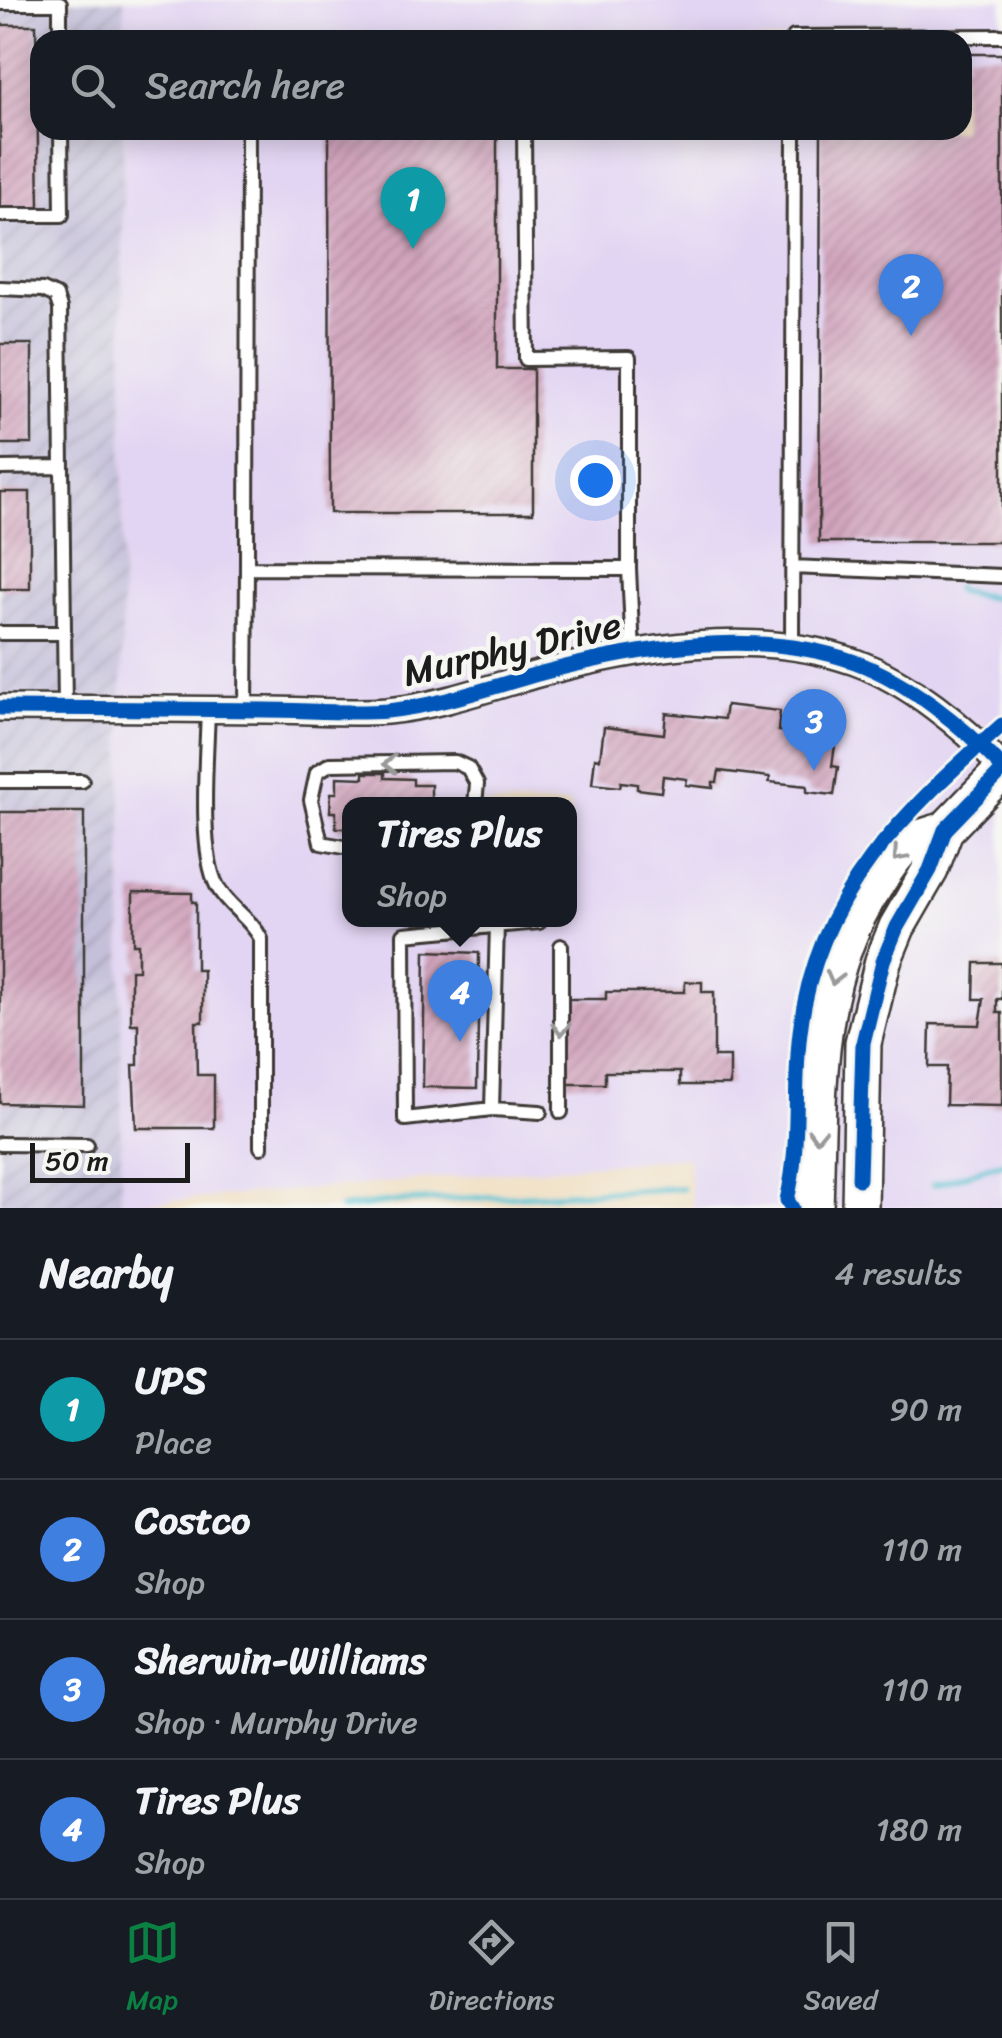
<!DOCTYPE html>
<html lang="en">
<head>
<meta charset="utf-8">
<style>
  :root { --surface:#171b24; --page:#20242c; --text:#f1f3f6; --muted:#9ea1a6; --line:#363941; --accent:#0b8043 }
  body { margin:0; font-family:Sriracha,sans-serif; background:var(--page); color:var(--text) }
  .scale { position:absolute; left:30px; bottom:25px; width:160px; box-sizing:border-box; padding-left:10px; border:5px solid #1c1c1c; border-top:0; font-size:28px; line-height:35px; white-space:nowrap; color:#1c1c1c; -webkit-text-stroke:8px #f6f6f2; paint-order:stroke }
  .you { position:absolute; left:595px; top:480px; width:35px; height:35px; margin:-25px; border:8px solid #fff; border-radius:50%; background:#1a73e8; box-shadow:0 0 0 15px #1a73e833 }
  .badge { display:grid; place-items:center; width:65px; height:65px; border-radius:50%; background:var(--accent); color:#fff; font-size:32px; font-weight:700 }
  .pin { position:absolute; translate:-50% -82px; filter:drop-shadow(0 2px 5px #0008) }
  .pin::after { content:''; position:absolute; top:52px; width:35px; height:30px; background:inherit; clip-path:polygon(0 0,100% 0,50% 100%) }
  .popup { position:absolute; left:342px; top:797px; width:235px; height:130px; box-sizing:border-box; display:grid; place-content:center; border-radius:20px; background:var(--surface); filter:drop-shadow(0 2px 8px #0005); font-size:32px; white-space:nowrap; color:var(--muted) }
  .popup b { font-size:38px; color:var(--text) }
  .popup::after { content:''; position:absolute; left:50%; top:100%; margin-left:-20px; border:20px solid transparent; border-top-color:var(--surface) }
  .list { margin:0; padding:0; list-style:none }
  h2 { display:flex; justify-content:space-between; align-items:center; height:130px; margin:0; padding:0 40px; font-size:42px }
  h2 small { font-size:32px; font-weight:400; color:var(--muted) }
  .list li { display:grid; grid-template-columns:65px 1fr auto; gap:30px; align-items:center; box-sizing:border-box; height:140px; padding:0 40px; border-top:2px solid var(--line) }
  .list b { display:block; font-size:38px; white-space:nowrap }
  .list p { margin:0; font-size:32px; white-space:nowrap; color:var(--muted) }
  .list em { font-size:32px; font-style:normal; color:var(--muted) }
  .icon { flex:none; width:55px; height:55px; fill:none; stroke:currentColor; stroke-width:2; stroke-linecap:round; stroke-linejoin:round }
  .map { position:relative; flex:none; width:1002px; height:1208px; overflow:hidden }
  .search { position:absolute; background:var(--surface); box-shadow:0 5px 25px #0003; left:30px; right:30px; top:30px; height:110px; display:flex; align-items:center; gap:25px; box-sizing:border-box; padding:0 35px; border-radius:30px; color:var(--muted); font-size:38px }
  .sheet { height:690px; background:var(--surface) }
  nav { display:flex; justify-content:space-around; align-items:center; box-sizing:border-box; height:140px; border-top:2px solid var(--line); background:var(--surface); font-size:28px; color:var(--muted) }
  nav a { display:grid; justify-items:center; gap:5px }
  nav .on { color:var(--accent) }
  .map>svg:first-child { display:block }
  .built { fill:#e2d4f3; fill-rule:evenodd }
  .industrial { fill:url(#industrial-furrows) }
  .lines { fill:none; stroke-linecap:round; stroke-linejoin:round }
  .stream { stroke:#55bfd0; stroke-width:6 }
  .building { fill:url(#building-hatch) }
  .lane-casing { stroke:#3c3935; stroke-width:18 }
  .street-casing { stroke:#3c3935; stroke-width:30 }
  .secondary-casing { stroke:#3c3935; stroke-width:40 }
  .lane { stroke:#fff; stroke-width:12 }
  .street { stroke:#fff; stroke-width:25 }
  .secondary { stroke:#fff; stroke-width:35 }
  .cycleway-casing { stroke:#f6f6f2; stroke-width:21 }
  .cycleway { stroke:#0057b8; stroke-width:15 }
  .oneway { stroke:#999 }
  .labels { text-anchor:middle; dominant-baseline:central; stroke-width:9; stroke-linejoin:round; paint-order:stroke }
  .street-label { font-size:38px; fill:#1c1c1c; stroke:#f6f6f2 }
</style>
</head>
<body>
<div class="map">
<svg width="1002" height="1208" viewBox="0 0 1002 1208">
  <defs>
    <pattern id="industrial-furrows" width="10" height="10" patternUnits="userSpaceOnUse" patternTransform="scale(2.5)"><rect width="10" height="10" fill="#c5c0da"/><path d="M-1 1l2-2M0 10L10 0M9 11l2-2" fill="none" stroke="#a9a4ba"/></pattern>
    <pattern id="building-hatch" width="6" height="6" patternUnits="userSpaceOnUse" patternTransform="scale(2.5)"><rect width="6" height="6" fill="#d2a5bd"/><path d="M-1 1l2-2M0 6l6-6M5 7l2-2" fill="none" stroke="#b48da2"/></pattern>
  </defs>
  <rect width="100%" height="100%" fill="#f6f6f2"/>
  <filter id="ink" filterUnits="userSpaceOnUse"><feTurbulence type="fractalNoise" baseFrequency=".01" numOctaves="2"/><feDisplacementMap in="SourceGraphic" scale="20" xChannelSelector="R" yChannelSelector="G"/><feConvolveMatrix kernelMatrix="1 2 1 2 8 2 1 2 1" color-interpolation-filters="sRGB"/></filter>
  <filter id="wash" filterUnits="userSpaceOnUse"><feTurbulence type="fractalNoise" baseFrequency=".0048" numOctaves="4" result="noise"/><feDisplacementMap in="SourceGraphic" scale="40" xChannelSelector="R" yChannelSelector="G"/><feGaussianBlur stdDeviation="2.25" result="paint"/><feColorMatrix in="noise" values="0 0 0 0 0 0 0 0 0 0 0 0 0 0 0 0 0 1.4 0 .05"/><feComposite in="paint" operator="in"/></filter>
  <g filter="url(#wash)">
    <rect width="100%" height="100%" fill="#f0dec0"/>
    <path class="built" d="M124,0H1002V1208H693L688,1157L121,1205L123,130H962V40H124ZM350,804H570V920H350Z"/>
    <path class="industrial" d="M0,0H124V40H40V130H123L121,1205L86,1208H0Z"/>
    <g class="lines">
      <path class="stream" d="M956,588L959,592L1002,599
        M933,1185L1002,1163
        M341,1208L391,1202L682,1188"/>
    </g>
    <g id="blocks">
      <path class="building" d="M0,25H36L39,207L0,208Z
        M967,54H1002V542H819L821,130H962V64H967Z
        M329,130H497V369H533V513H330Z
        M0,344H32V444H0Z
        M0,492H30V589H0Z
        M726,705L780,711L778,731L836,738L832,766L838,767L834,795L807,792V786L769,782L770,777L719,771L717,782H713V788L686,785L687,779L663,776L661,792L637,789V784L621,782L620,787L592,784L595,758L600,759L604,727L664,734L666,713L724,719Z
        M364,773H385V778L413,779V785H431V804H350V828H336V812H330L331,793H337V777L364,778Z
        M0,812H84V1105L0,1103Z
        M133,892L192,893V902H196V970H203V1022H196L197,1075H214V1128H136L133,1065H138V1024H131V970H138V944H133Z
        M425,951L479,953L477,1088L423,1087Z
        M975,963H1002V999H997V1013H1002V1106L946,1105L947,1067H929L930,1024L980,1025L984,999H974Z
        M685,982H702V992H714V1057H730V1085H680V1072H605V1084H567V999H606V992H685Z"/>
    </g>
  </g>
  <g filter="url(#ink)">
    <use href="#blocks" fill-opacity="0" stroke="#3c3935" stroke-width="2.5"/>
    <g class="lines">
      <defs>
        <path id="lane" d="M0,3H60V40
          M794,40V37L1002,36
          M248,130L247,568L629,569V358L526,359L524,130
          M0,215H62L61,130
          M0,288L43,290L56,296L60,308L65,708
          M0,468L62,467
          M792,567L1002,576
          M629,569L633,653
          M0,633H64
          M792,646L794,130
          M208,709C207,753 198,850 217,886C228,907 251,918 261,939V1147
          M246,709L247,568
          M0,781H82
          M350,848L321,843L311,800L317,772L330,764L455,762L468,768L477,784L475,804
          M539,922L404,934L405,1119L492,1109L540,1112
          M561,946V1112
          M492,1109L497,924
          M0,1144L87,1145"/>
        <path id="street" d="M0,708C88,708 177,709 265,710C305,710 347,714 387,711C437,706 486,689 534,675C634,648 755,626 855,662C909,682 963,726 1002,767"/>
        <path id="secondary" d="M815,1208C819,1098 812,981 875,886C884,872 896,852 909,843C918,837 934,834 945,830
          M860,1208L863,1043L883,961L897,927L930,870L945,830L1002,771"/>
      </defs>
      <use href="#lane" class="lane-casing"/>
      <use href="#street" class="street-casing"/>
      <use href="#secondary" class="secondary-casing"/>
      <use href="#lane" class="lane"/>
      <use href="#street" class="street"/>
      <use href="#secondary" class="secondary"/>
      <defs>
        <path id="cycleway" d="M0,708C88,708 177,709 265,710C305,710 347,714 387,711C437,706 486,689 534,675C634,648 755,626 855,662C909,682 963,726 1002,767
          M859,1179L863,1043L883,961L897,927L930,870L945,830L1002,771
          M792,1208L787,1200C801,1145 793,1087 800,1032C816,893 905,812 1002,725"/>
      </defs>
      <use href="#cycleway" class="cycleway-casing"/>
      <use href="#cycleway" class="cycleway"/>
    </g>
    <defs><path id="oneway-chevron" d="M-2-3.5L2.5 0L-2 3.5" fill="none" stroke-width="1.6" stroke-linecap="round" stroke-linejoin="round" transform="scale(2.5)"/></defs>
    <g class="oneway">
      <use href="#oneway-chevron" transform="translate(390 764) rotate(178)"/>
      <use href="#oneway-chevron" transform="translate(899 855) rotate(132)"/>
      <use href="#oneway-chevron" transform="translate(834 978) rotate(105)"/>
      <use href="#oneway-chevron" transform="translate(561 1029) rotate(90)"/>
      <use href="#oneway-chevron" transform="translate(817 1135) rotate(92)"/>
    </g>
  </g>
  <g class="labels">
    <g class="street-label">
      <text transform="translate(512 649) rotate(-13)">Murphy Drive</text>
    </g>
  </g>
</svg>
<div class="scale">50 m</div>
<div class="you"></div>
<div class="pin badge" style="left:413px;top:249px;background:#0f9aa8">1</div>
<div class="pin badge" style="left:911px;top:336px;background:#3f7fe0">2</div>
<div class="pin badge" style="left:814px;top:771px;background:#3f7fe0">3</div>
<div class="pin badge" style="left:460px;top:1042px;background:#3f7fe0">4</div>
<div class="popup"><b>Tires Plus</b>Shop</div>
<div class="search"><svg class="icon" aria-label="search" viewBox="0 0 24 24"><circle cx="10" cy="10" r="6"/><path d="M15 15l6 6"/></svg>Search here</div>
</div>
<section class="sheet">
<h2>Nearby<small>4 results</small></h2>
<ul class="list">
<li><span class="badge" style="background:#0f9aa8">1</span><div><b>UPS</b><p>Place</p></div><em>90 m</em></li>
<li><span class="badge" style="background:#3f7fe0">2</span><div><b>Costco</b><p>Shop</p></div><em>110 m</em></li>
<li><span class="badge" style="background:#3f7fe0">3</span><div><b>Sherwin-Williams</b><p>Shop · Murphy Drive</p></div><em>110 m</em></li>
<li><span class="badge" style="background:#3f7fe0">4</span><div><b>Tires Plus</b><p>Shop</p></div><em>180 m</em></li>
</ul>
</section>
<nav>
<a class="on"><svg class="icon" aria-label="map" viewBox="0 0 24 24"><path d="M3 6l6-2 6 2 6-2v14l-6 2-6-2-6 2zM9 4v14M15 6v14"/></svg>Map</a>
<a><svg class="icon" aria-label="directions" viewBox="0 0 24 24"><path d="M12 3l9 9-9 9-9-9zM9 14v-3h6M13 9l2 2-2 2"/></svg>Directions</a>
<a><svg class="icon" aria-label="saved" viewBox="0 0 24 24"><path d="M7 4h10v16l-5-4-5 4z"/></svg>Saved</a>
</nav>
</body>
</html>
